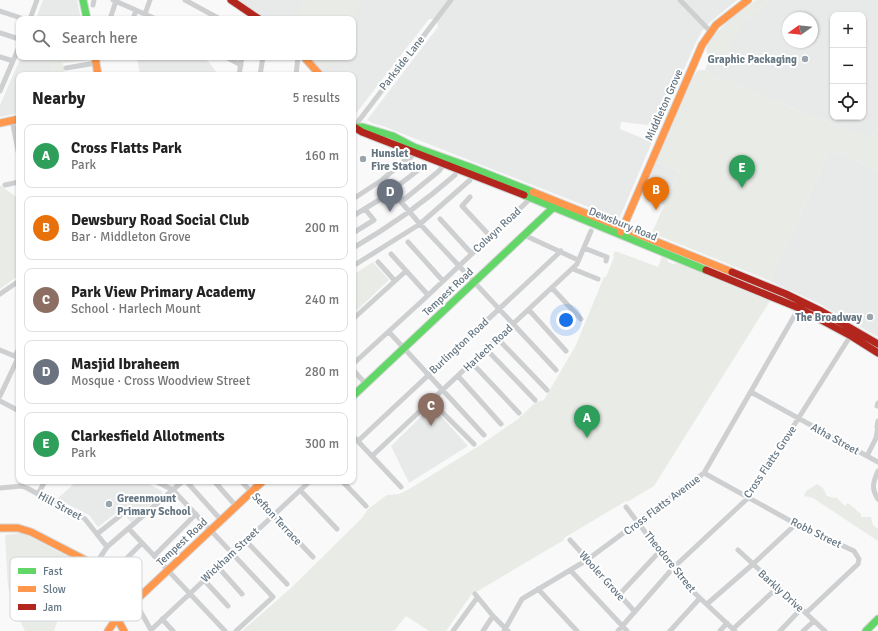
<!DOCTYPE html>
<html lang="en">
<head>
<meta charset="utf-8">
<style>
  :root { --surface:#fff; --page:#f6f6f6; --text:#222; --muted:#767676; --line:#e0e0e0; --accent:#2563eb }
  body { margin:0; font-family:Signika,sans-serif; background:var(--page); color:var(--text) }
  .controls { position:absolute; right:12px; top:12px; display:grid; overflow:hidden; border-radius:8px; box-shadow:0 1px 3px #0004 }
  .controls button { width:36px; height:36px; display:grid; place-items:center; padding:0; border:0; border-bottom:1px solid var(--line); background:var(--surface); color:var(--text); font:20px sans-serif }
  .compass { position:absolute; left:782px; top:12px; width:36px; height:36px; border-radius:50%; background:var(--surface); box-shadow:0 1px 3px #0004; rotate:255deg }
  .you { position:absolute; left:566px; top:320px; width:14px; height:14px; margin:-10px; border:3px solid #fff; border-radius:50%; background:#1a73e8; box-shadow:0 0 0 6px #1a73e833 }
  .badge { display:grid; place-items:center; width:26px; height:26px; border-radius:50%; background:var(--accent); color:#fff; font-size:13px; font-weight:700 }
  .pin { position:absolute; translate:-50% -33px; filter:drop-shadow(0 1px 2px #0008) }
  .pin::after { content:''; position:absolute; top:21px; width:14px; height:12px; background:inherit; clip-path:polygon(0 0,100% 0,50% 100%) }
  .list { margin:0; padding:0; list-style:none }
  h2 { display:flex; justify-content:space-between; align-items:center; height:52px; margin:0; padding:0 16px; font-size:17px }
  h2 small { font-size:13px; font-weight:400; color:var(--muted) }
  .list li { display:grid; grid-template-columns:26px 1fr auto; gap:12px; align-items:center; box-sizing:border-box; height:64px; margin:0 8px 8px; padding:0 8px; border:1px solid var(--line); border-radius:8px }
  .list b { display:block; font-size:15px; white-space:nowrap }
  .list p { margin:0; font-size:13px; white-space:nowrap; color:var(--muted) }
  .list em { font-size:13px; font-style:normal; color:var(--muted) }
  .icon { flex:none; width:22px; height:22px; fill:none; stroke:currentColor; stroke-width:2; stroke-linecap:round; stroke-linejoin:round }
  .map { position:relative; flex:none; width:878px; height:631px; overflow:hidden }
  .search { position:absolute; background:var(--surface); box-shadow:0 1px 3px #0004; left:16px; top:16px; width:340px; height:44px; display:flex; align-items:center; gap:10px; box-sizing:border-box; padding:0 14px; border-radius:8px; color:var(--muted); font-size:15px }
  .panel { position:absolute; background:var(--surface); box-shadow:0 1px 3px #0004; left:16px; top:72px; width:340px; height:412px; border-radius:8px }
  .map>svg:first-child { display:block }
  .built { fill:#e8e9e9; fill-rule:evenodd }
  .green { fill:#e8ebe6 }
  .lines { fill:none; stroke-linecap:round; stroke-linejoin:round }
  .fast-casing { stroke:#d5d6d7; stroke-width:9 }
  .slow-casing { stroke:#d5d6d7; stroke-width:9 }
  .jam-casing { stroke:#d5d6d7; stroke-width:9 }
  .street { stroke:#cecfd0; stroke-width:5 }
  .fast { stroke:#63d668; stroke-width:7 }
  .slow { stroke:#ff974d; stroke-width:7 }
  .jam { stroke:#b3261e; stroke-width:7 }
  .poi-dot { fill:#99a4ac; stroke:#fff; stroke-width:1.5 }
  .labels { text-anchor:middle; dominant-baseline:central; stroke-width:4; stroke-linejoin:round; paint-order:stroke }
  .poi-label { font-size:11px; font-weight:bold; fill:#657683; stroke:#fff; text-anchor:end }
  .street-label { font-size:11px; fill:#657683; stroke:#fff }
  .key { fill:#fff; stroke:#d1d6da; stroke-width:1 }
  .key-label { font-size:11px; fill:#657683 }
</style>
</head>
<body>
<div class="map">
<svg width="878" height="631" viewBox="0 0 878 631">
  <rect width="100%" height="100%" fill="#f9f9f9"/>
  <path class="built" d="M43,0H77L81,19H36Z
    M239,0H737L709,23L702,31L696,42L658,128L648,125L621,122L620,129L652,142L620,217L616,218L383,126H382L372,123L367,120L438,27L436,19H429L354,116H353V75H324L309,57H353V19H267Z
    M771,0H878V128L874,134L864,137L722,79L705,70L710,56L716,60H721L743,22ZM833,15H863V117H833ZM788,18H812V42H788Z
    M21,57H56L50,75H19V113L0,117V105Z
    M137,57H201L209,62L218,75H140Z
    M830,150L849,157L878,173V337L820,304L770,281Z
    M656,162L679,171L664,205L642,195Z
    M432,406L468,446L409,483L391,446Z
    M77,481H143L162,491L163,494L131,522L120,510L98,527L89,515L57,499Z"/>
  <path class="green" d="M302,0H361L352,19H295Z
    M756,0H771L743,22L724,58L718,60C680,51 747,7 756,0Z
    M56,57H86L88,60L63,63L65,74L50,75Z
    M309,57H335L322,73Z
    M699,70H705L722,79L864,137L874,134L878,128V173L849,157L830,150L770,281L652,233L679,171L656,162L694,75Z
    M0,185L19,199V275L0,289Z
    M615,251L658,267L662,257L667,259L668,262L673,264L677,263L770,301L654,486L627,502L626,501L564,538V540L471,595L446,631H429L406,616L394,631L392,630L391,631H242L292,587L362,518L368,509L387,495L399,494L411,488L482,444L518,419L536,402L544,400L576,345L604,277H606L614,257L613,256Z
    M373,262L389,280L353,314V275Z
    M817,484L823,488L827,496L834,498L836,497L845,506L848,503L861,514V517H871L873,525L878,529V541L813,498L804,496L806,491Z
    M22,533L80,563L93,571L97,582L63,572L59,586H54L48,604L55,608L54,619L57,622L54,631H25L13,607L8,586L5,535Z"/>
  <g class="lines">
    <defs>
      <path id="fast" d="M83,0L87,19
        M354,127H363L393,136L414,147L470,167L533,192
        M524,195L706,270
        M353,396L557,204
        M866,631L878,619"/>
      <path id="slow" d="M95,57L98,75
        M304,57L320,75
        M0,123L19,119
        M533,192L732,272
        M621,232L702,45L716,25L748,0
        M0,528H18L31,532L95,565L102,577L111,608L124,631
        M108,631L116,619L263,481"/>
      <path id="jam" d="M231,0L259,19
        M354,127L362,132L524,195
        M706,270L799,308L851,336L878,353
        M732,272L786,294L821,311L878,344"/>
    </defs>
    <use href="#fast" class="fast-casing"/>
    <use href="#slow" class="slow-casing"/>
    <use href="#jam" class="jam-casing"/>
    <path class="street" d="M113,0L156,19
      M185,0L220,19
      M680,0L710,31
      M93,5L94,0
      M0,11L24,19
      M145,14L150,0
      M30,19L37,0
      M110,19L116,1
      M133,19L136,10
      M0,33L19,39
      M0,57L13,61
      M226,57L241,65
      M66,68L96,63
      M239,75L242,57
      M260,75L263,57
      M296,75L298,57
      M0,91L19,47
      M12,120L19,156
      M354,127L451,0
      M382,180L420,224L556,370
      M5,185L19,182
      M470,197L462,206L490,236
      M353,199L382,180L404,161C410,159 413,157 414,151
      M401,202L439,171L445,163
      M353,216L379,200L425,165
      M440,219L472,254
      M353,233L374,220L365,209
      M524,235L578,260
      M408,242L443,281
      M353,248C391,226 422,204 455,175
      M584,248L607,257L606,261
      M391,254L428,295
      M378,262L395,281
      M353,266L420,224L470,180
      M573,269L598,279
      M552,288L581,319
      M0,294L19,281
      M529,310L566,351
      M353,319L406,271
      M389,332L484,435
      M498,339L547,390
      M0,350L19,358
      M487,350L535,400
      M15,356L19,348
      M472,363L519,413
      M353,364L422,301L532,197
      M353,370L366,384
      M458,376L501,424
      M751,392L878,462
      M0,396L18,358
      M0,401L19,411
      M431,401L474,444
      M877,406L878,403
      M877,427L878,421
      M353,436L401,487
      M358,441L561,251
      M372,456L577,264L591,231
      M867,456L876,438L878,427
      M878,471C873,482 871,489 878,499
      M704,473L796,524L854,551L859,559L858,564L806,613
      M155,481L173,490L273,597L236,631
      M186,481L221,520
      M214,481L236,506
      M241,481L313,557
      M342,481L366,506
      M0,488L21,486L27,488L58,505L79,515L85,519L107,547
      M300,490L337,529
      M38,494L45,481
      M626,507L685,584L735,631
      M129,529L225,631
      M97,534L121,515
      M570,540L635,612
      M246,541L287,584
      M738,550L825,631
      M154,556L196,514
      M95,565L107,547L183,481
      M121,567L127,558L142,543
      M218,567L242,594
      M571,571L627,631
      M123,575L125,584L151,630L310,481
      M204,580L228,606
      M538,589L577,631
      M475,594L493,616L508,631
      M619,595L660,551
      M707,604L752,565L796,524
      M162,619L173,631
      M733,629L778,587
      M453,631L477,598
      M483,631L493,616
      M504,631L522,599L587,560L704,473L800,306
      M618,631L673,568L748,498L851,335
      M670,631L700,598
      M720,631L727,623
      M780,631L801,609
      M803,631L814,621"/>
    <use href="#fast" class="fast"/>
    <use href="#slow" class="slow"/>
    <use href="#jam" class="jam"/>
  </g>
  <g class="poi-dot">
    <circle cx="805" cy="59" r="4"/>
    <circle cx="363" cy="159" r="4"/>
    <circle cx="870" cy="317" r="4"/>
    <circle cx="109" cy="504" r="4"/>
  </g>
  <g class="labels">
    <g class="poi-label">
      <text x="797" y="59">Graphic Packaging</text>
      <text x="371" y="153" text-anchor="start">Hunslet<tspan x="371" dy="13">Fire Station</tspan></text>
      <text x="862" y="317">The Broadway</text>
      <text x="117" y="498" text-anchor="start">Greenmount<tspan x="117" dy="13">Primary School</tspan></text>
    </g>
    <g class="street-label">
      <text transform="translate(402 63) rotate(-52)">Parkside Lane</text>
      <text transform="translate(664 105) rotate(-66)">Middleton Grove</text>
      <text transform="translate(623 224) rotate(22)">Dewsbury Road</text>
      <text transform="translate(497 230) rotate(-43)">Colwyn Road</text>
      <text transform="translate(448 292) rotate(-43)">Tempest Road</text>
      <text transform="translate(459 346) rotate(-43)">Burlington Road</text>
      <text transform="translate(488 348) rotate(-43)">Harlech Road</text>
      <text transform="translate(835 439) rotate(29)">Atha Street</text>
      <text transform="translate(770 462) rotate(-56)">Cross Flatts Grove</text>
      <text transform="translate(662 505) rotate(-37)">Cross Flatts Avenue</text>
      <text transform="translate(60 506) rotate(28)">Hill Street</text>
      <text transform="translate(277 519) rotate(47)">Sefton Terrace</text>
      <text transform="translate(816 533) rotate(26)">Robb Street</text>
      <text transform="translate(182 542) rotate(-43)">Tempest Road</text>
      <text transform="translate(230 555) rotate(-43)">Wickham Street</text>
      <text transform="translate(670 562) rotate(51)">Theodore Street</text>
      <text transform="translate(602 576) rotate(48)">Wooler Grove</text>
      <text transform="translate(781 591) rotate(42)">Barkly Drive</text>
    </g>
  </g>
  <rect x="10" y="557" width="132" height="64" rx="6" class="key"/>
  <rect x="18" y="568" width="18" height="6" fill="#63d668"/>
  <rect x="18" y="586" width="18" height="6" fill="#ff974d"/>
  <rect x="18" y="604" width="18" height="6" fill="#b3261e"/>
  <g class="key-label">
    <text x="43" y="575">Fast</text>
    <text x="43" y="593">Slow</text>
    <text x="43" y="611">Jam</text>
  </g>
</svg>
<div class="controls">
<button>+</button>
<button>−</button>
<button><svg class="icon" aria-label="locate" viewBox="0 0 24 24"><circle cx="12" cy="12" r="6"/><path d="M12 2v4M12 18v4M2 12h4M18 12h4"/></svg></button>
</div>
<svg class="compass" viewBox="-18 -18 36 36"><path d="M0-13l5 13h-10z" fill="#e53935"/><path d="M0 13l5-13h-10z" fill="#767676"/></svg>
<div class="you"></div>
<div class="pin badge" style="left:587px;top:438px;background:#2e9e5b">A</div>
<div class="pin badge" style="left:656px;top:210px;background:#e8710a">B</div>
<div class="pin badge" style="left:431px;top:426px;background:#8d6e63">C</div>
<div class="pin badge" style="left:390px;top:212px;background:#6b7280">D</div>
<div class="pin badge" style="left:742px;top:188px;background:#2e9e5b">E</div>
<div class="search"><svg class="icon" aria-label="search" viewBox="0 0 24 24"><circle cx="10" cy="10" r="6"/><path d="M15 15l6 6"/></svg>Search here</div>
<section class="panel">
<h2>Nearby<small>5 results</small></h2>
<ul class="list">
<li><span class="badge" style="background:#2e9e5b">A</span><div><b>Cross Flatts Park</b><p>Park</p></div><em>160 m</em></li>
<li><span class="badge" style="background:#e8710a">B</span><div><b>Dewsbury Road Social Club</b><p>Bar · Middleton Grove</p></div><em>200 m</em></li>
<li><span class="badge" style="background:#8d6e63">C</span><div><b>Park View Primary Academy</b><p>School · Harlech Mount</p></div><em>240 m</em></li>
<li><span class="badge" style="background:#6b7280">D</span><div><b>Masjid Ibraheem</b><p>Mosque · Cross Woodview Street</p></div><em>280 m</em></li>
<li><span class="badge" style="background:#2e9e5b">E</span><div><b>Clarkesfield Allotments</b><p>Park</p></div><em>300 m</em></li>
</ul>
</section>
</div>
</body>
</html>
